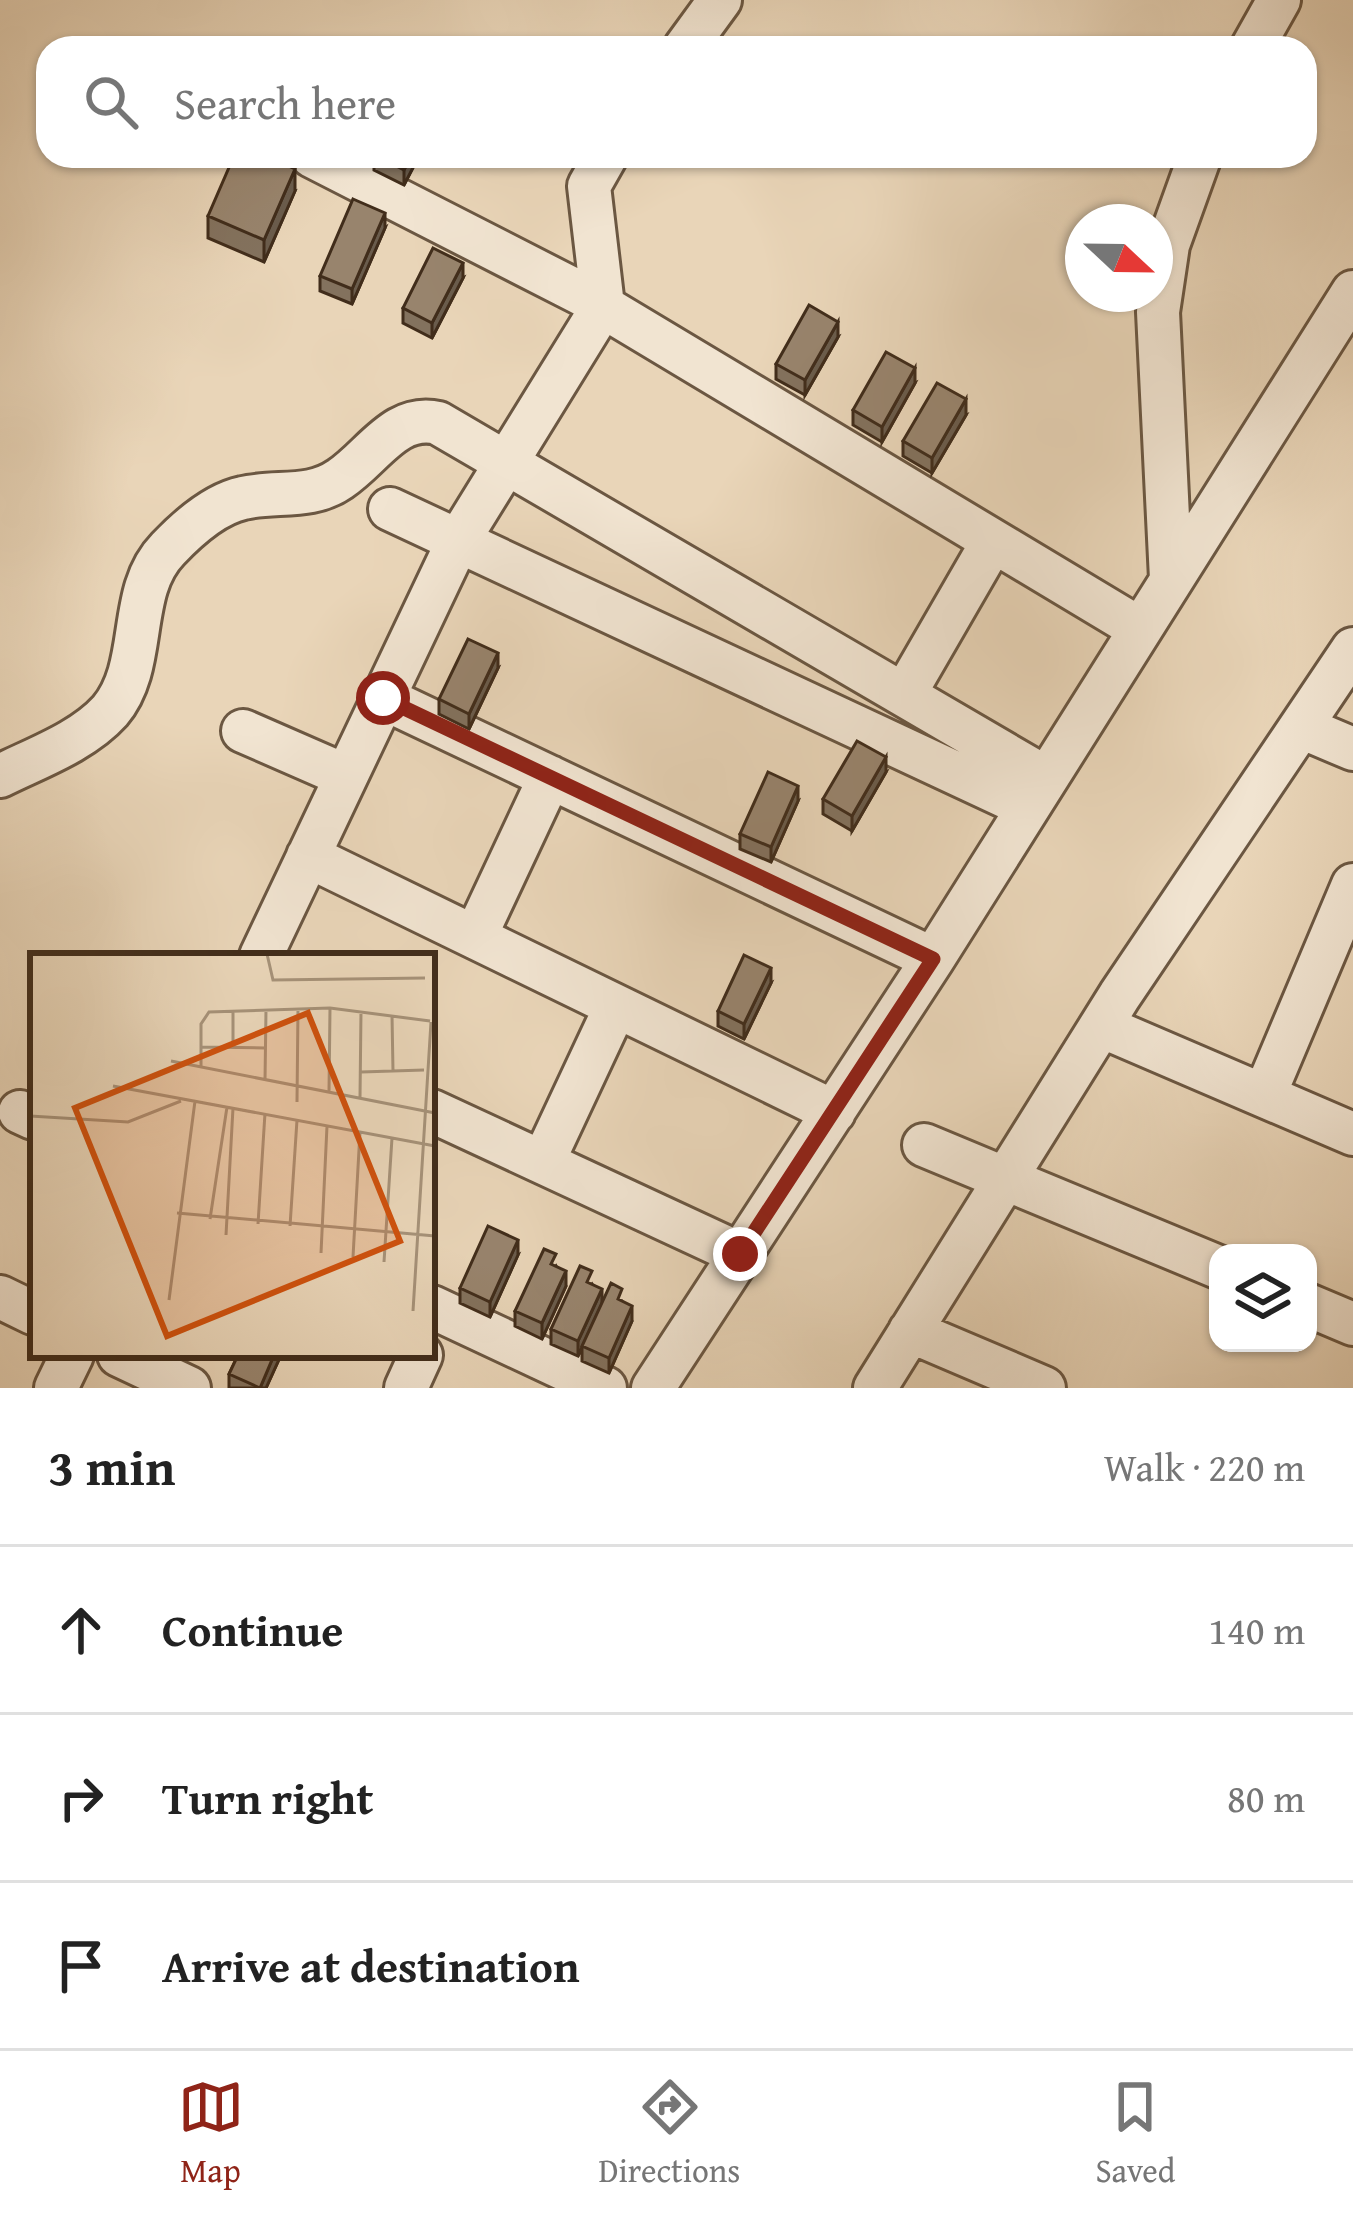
<!DOCTYPE html>
<html lang="en">
<head>
<meta charset="utf-8">
<style>
  :root { --surface:#fff; --page:#f2f2f2; --text:#222; --muted:#767676; --line:#e0e0e0; --accent:#8f2418 }
  body { margin:0; font-family:"Gentium Book Plus",serif; background:var(--page); color:var(--text) }
  .controls { position:absolute; right:36px; bottom:36px; display:grid; overflow:hidden; border-radius:24px; box-shadow:0 3px 9px #0004 }
  .controls button { width:108px; height:108px; display:grid; place-items:center; padding:0; border:0; border-bottom:3px solid var(--line); background:var(--surface); color:var(--text); font:60px sans-serif }
  .compass { position:absolute; left:1065px; top:204px; width:108px; height:108px; border-radius:50%; background:var(--surface); box-shadow:0 3px 9px #0004; rotate:112deg }
  .stop { position:absolute; width:36px; height:36px; margin:-27px; border:9px solid #8f2418; border-radius:50%; background:#fff }
  .stop.end { background:#8f2418; border-color:#fff; box-shadow:0 3px 12px #0008 }
  .list { margin:0; padding:0; list-style:none }
  h2 { display:flex; justify-content:space-between; align-items:center; height:156px; margin:0; padding:0 48px; font-size:51px }
  h2 small { font-size:39px; font-weight:400; color:var(--muted) }
  .list li { display:grid; grid-template-columns:78px 1fr auto; gap:36px; align-items:center; box-sizing:border-box; height:168px; padding:0 48px; border-top:3px solid var(--line) }
  .list b { display:block; font-size:45px; white-space:nowrap }
  .list em { font-size:39px; font-style:normal; color:var(--muted) }
  .icon { flex:none; width:66px; height:66px; fill:none; stroke:currentColor; stroke-width:2; stroke-linecap:round; stroke-linejoin:round }
  .map { position:relative; flex:none; width:1353px; height:1388px; overflow:hidden }
  .search { position:absolute; background:var(--surface); box-shadow:0 3px 9px #0004; left:36px; right:36px; top:36px; height:132px; display:flex; align-items:center; gap:30px; box-sizing:border-box; padding:0 42px; border-radius:36px; color:var(--muted); font-size:45px }
  .sheet { height:660px; background:var(--surface) }
  nav { display:flex; justify-content:space-around; align-items:center; box-sizing:border-box; height:168px; border-top:3px solid var(--line); background:var(--surface); font-size:33px; color:var(--muted) }
  nav a { display:grid; justify-items:center; gap:6px }
  nav .on { color:var(--accent) }
  .map>svg:first-child { display:block }
  .lines { fill:none; stroke-linecap:round; stroke-linejoin:round }
  .minor-casing { stroke:#6b5742; stroke-width:48 }
  .minor { stroke:#f1e4d1; stroke-width:42 }
  .wall { fill:#83725e; stroke:#412d1b; stroke-width:3 }
  .shaded-wall { fill:#6a5c4c; stroke:#412d1b; stroke-width:3 }
  .building { fill:#98846d; stroke:#412d1b; stroke-width:3 }
  .route { stroke:#8f2418; stroke-width:15 }
  .inset-road { fill:none; stroke:#a69279; stroke-width:3 }
  .view { fill:#cf520e; fill-opacity:0.15; stroke:#cf520e; stroke-width:6 }
  .inset-edge { fill:none; stroke:#412d1b; stroke-width:6 }
</style>
</head>
<body>
<div class="map">
<svg width="1353" height="1388" viewBox="0 0 1353 1388">
  <rect width="100%" height="100%" fill="#e9d5b8"/>
  <filter id="stains"><feTurbulence type="fractalNoise" baseFrequency=".00167" numOctaves="4"/><feColorMatrix values="0 0 0 0 .2 0 0 0 0 .09 0 0 0 0 .02 0 0 0 .5 -.17"/></filter>
  <radialGradient id="worn" r=".72"><stop offset=".6" stop-color="#630" stop-opacity="0"/><stop offset="1" stop-color="#630" stop-opacity=".3"/></radialGradient>
  <g class="lines">
    <defs>
      <path id="minor" d="M685,48L720,0
        M1252,48L1279,0
        M312,156L582,294L1140,629
        M390,509L1028,807
        M1171,579L1158,312L1168,245L1200,156
        M904,695L993,541
        M383,698L933,959
        M1301,727L1353,749
        M243,731L346,776
        M0,776C36,758 82,742 110,711C149,665 126,592 168,549C187,529 215,504 243,498C276,490 310,500 340,479C373,457 395,413 438,423L1046,778
        M308,856L834,1112
        M475,937L550,777
        M261,956L458,541L603,306L589,186L606,156
        M1101,1026L1353,1134
        M1264,1096L1353,885
        M432,1111L740,1254
        M20,1112L33,1118
        M924,1145L1218,1267
        M543,1162L616,1006
        M0,1297L33,1313
        M1308,1305L1353,1324
        M432,1307L605,1388
        M910,1331L1044,1388
        M119,1355L189,1388
        M56,1388L72,1355
        M406,1388L421,1355
        M653,1388L933,959L1353,292
        M875,1388L1120,995L1353,649"/>
    </defs>
    <use href="#minor" class="minor-casing"/>
    <use href="#minor" class="minor"/>
  </g>
  <path class="wall" d="M374,156H419L404,185L374,170Z
    M295,191L264,262L208,238V216Z
    M385,228L352,304L320,291V276Z
    M463,278L432,338L403,323V308Z
    M838,337L805,395L776,379V364Z
    M915,383L882,442L853,425V410Z
    M966,415L932,473L903,456V441Z
    M498,668L469,729L439,714V699Z
    M886,772L852,831L823,814V799Z
    M798,801L771,862L740,849V834Z
    M771,983L744,1039L718,1026V1011Z
    M518,1255L490,1317L460,1303V1288Z
    M556,1266L566,1286L542,1339L515,1326V1311Z
    M592,1284L602,1303L622,1301L632,1321L609,1373L582,1361V1347L578,1356L551,1344V1329Z
    M238,1355H281L266,1388H229V1374Z"/>
  <path class="shaded-wall" d="M411,156H419L404,185V170Z
    M295,169V191L264,262V240Z
    M385,213V228L352,304V289Z
    M463,263V278L432,338V323Z
    M838,322V337L805,395V380Z
    M915,368V383L882,442V427Z
    M966,399V415L932,473V458Z
    M498,653V668L469,729V714Z
    M886,757V772L852,831V816Z
    M798,786V801L771,862V847Z
    M771,968V983L744,1039V1024Z
    M518,1240V1255L490,1317V1302Z
    M566,1271V1286L542,1339V1323Z
    M602,1289V1304L578,1356V1341Z
    M632,1306V1321L609,1373V1358Z
    M274,1355H281L266,1388H260Z"/>
  <path class="building" d="M234,156H266L295,169L264,240L208,216Z
    M377,156H411L404,170Z
    M353,199L385,213L352,289L320,276Z
    M433,248L463,263L432,323L403,308Z
    M809,305L838,322L805,380L776,364Z
    M886,352L915,368L882,427L853,410Z
    M937,383L966,399L932,458L903,441Z
    M468,639L498,653L469,714L439,699Z
    M857,741L886,757L852,816L823,799Z
    M768,772L798,786L771,847L740,834Z
    M744,955L771,968L744,1024L718,1011Z
    M488,1226L518,1240L490,1302L460,1288Z
    M544,1249L556,1254L551,1264L566,1271L542,1323L515,1311Z
    M580,1266L592,1271L587,1282L602,1289L578,1341L551,1329Z
    M611,1283L622,1289L618,1299L632,1306L609,1358L582,1346Z
    M238,1355H274L260,1388L229,1374Z"/>
  <g class="lines">
    <path class="route" d="M383,698L933,959L740,1254"/>
  </g>
  <g transform="translate(30 953)">
    <rect width="405" height="405" fill="#e9d5b8"/>
    <path class="inset-road" d="M237,1L243,27L395,25M203,58V95M362,62L363,118M171,94L235,95M141,108L405,160M171,114V71L179,59L300,55L400,68M331,119L394,117M235,128L236,56M83,133L405,193M299,139L300,55M330,145L331,58M267,149L268,55M0,163L98,169L151,148M147,260L405,283M180,266L197,154M228,271L235,160M260,273L267,167M196,282L203,155M291,300L297,173M323,304L330,179M354,309L362,185M139,347L165,148M383,358L401,69"/>
    <path class="view" d="M278,60L370,288L137,383L45,155Z"/>
    <rect width="405" height="405" class="inset-edge"/>
  </g>
  <rect width="100%" height="100%" filter="url(#stains)"/>
  <rect width="100%" height="100%" fill="url(#worn)"/>
</svg>
<div class="controls">
<button><svg class="icon" aria-label="layers" viewBox="0 0 24 24"><path d="M12 4l9 5-9 5-9-5zM3 14l9 5 9-5"/></svg></button>
</div>
<svg class="compass" viewBox="-18 -18 36 36"><path d="M0-13l5 13h-10z" fill="#e53935"/><path d="M0 13l5-13h-10z" fill="#767676"/></svg>
<div class="stop" style="left:383px;top:698px"></div>
<div class="stop end" style="left:740px;top:1254px"></div>
<div class="search"><svg class="icon" aria-label="search" viewBox="0 0 24 24"><circle cx="10" cy="10" r="6"/><path d="M15 15l6 6"/></svg>Search here</div>
</div>
<section class="sheet">
<h2>3 min<small>Walk · 220 m</small></h2>
<ul class="list">
<li><svg class="icon" aria-label="ahead" viewBox="0 0 24 24"><path d="M12 20V5M6 11l6-6 6 6"/></svg><div><b>Continue</b></div><em>140 m</em></li>
<li><svg class="icon" aria-label="right" viewBox="0 0 24 24"><path d="M7 20v-9h11M14 6l5 5-5 5"/></svg><div><b>Turn right</b></div><em>80 m</em></li>
<li><svg class="icon" aria-label="arrive" viewBox="0 0 24 24"><path d="M6 21V4h12l-3 4 3 4H6"/></svg><div><b>Arrive at destination</b></div></li>
</ul>
</section>
<nav>
<a class="on"><svg class="icon" aria-label="map" viewBox="0 0 24 24"><path d="M3 6l6-2 6 2 6-2v14l-6 2-6-2-6 2zM9 4v14M15 6v14"/></svg>Map</a>
<a><svg class="icon" aria-label="directions" viewBox="0 0 24 24"><path d="M12 3l9 9-9 9-9-9zM9 14v-3h6M13 9l2 2-2 2"/></svg>Directions</a>
<a><svg class="icon" aria-label="saved" viewBox="0 0 24 24"><path d="M7 4h10v16l-5-4-5 4z"/></svg>Saved</a>
</nav>
</body>
</html>
